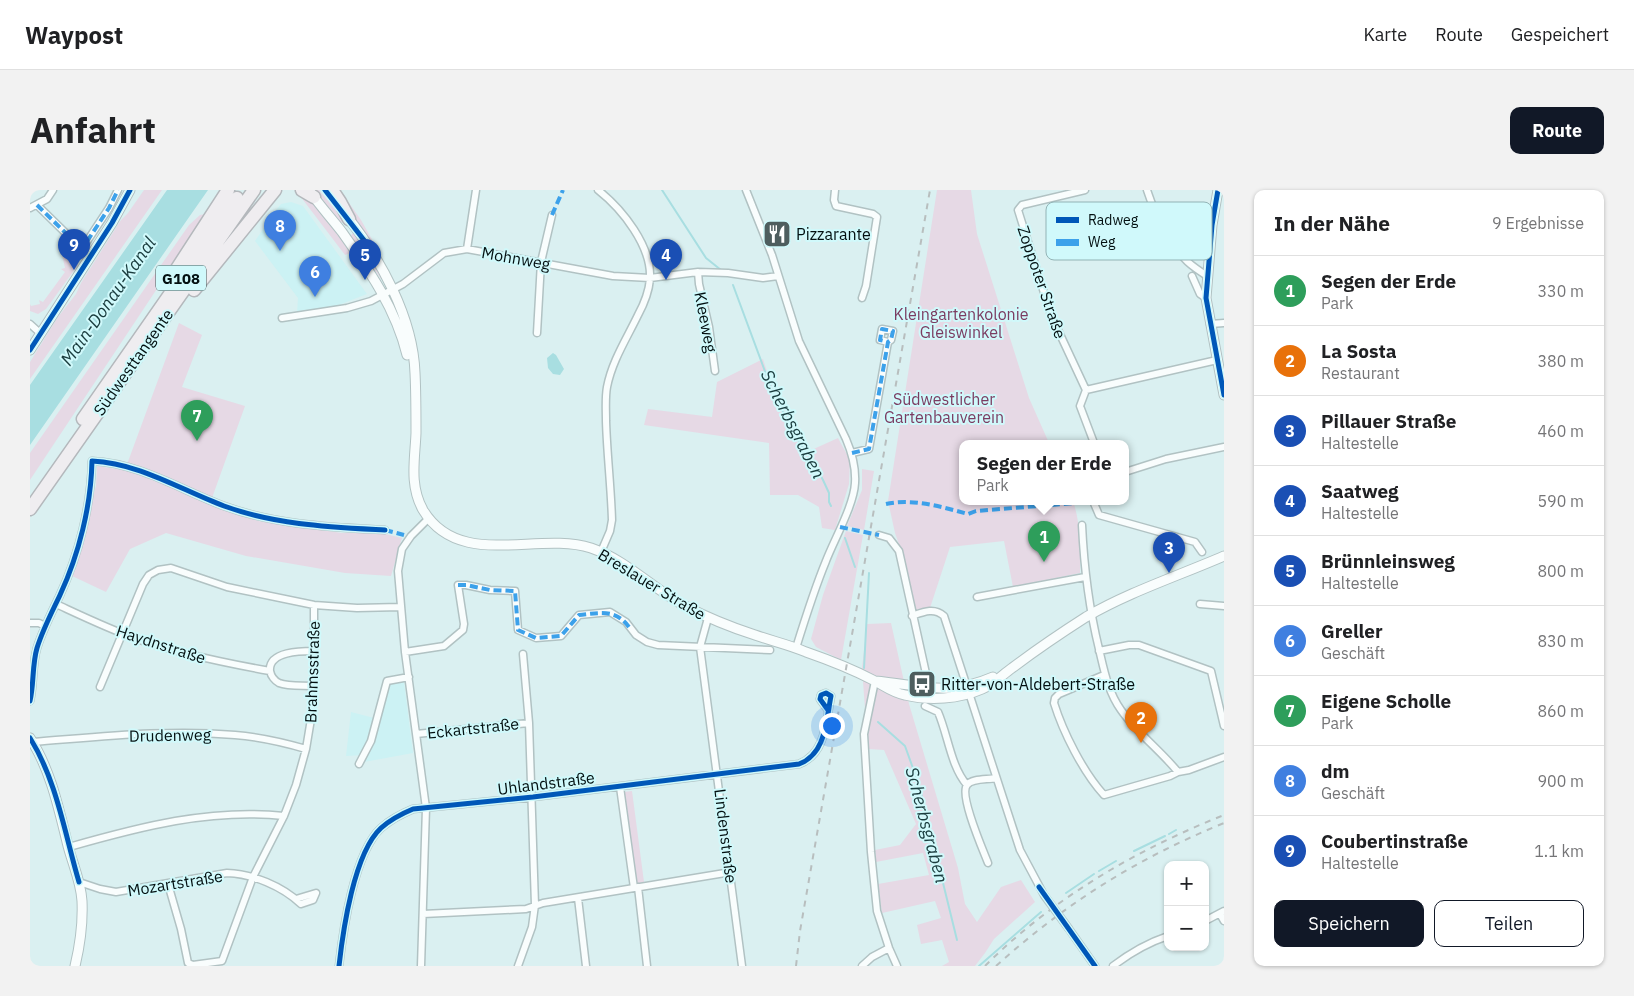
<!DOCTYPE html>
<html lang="de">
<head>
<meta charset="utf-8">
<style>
  :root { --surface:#fff; --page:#f2f2f2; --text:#202124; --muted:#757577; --line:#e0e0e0; --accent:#111827 }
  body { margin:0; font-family:"IBM Plex Sans",sans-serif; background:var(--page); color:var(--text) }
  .controls { position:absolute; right:15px; bottom:15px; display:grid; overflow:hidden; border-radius:10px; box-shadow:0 1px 4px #0004 }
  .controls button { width:45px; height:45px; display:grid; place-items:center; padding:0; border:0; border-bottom:1px solid var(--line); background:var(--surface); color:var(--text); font:25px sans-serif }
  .you { position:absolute; left:801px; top:535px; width:18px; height:18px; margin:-12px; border:4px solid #fff; border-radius:50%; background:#1a73e8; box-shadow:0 0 0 8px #1a73e833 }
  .badge { display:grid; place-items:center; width:32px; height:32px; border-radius:50%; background:var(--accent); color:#fff; font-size:16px; font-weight:700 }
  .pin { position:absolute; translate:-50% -41px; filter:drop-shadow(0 1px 2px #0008) }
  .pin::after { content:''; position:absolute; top:26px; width:18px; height:15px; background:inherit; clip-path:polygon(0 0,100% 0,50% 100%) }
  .popup { position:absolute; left:929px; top:250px; width:170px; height:65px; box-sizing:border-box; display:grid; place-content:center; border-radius:10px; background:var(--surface); filter:drop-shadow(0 1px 4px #0005); font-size:16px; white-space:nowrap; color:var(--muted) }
  .popup b { font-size:19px; color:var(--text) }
  .popup::after { content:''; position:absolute; left:50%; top:100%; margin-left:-10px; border:10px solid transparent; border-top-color:var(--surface) }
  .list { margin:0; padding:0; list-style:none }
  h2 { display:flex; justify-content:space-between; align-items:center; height:65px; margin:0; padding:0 20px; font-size:21px }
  h2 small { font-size:16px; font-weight:400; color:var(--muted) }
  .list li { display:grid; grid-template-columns:32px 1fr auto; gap:15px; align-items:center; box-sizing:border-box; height:70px; padding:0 20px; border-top:1px solid var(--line) }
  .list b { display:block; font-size:19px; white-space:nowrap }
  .list p { margin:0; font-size:16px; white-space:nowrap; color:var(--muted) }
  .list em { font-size:16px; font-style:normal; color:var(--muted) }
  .actions { display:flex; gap:10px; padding:15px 20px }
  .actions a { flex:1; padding:11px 0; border:1px solid var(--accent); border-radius:10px; text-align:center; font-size:18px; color:var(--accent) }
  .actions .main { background:var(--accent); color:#fff }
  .map { position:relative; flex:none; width:1194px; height:776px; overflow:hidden; border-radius:10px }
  header { display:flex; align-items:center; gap:30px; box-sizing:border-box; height:70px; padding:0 25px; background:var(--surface); border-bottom:1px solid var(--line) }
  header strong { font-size:24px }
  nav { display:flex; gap:28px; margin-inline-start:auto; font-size:18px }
  .intro { display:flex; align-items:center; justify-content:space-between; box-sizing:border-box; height:120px; padding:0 30px }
  h1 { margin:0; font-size:35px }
  .button { padding:12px 22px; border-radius:10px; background:var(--accent); color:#fff; font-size:18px; font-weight:700 }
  main { display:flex; gap:30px; padding:0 30px }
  aside { flex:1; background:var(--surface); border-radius:10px; box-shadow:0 1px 4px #0004 }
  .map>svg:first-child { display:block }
  .built { fill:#ccf2f4 }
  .green { fill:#e6d9e5 }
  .water { fill:#a8dee1 }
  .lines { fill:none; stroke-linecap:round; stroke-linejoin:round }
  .stream { stroke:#a8dee1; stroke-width:2 }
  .street-casing { stroke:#b1c2c3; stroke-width:9 }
  .secondary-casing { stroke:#b1c2c3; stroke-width:11 }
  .highway-casing { stroke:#b4b8bc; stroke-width:15 }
  .street { stroke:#f9fdfd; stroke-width:6 }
  .secondary { stroke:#f9fdfd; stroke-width:9 }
  .highway { stroke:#efedf0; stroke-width:12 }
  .rail { stroke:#b8bebe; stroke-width:2; stroke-dasharray:6 6; stroke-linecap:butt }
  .street-bridge-casing { stroke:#b1c2c3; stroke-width:9; stroke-linecap:butt }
  .street-bridge { stroke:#f9fdfd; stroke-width:6 }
  .quiet { stroke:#3ca1ea; stroke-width:4; stroke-dasharray:8 4; stroke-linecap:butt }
  .cycleway-casing { stroke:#d0f9fb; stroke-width:8 }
  .cycleway { stroke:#0057b8; stroke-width:5 }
  .labels { text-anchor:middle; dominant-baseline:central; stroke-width:4; stroke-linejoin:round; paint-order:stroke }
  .shield { fill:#d0f9fb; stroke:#405657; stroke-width:1 }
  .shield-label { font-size:15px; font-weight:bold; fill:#031011 }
  .poi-label { font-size:16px; fill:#031011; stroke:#d0f9fb; text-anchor:start }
  .street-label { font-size:16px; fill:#031011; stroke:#d0f9fb }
  .park-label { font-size:16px; fill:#7b3c61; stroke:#d0f9fb }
  .water-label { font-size:18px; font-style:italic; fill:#1a3c3e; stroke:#d0f9fb }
  .key { fill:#d0f9fb; stroke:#92b3b5; stroke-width:1 }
  .key-label { font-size:14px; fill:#031011 }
</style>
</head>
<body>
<header>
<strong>Waypost</strong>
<nav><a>Karte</a><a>Route</a><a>Gespeichert</a></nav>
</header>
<div class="intro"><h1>Anfahrt</h1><a class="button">Route</a></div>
<main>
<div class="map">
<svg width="1194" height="776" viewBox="0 0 1194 776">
  <rect width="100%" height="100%" fill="#daf0f1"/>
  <path class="built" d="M261,12L273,16L337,104L301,118L267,123L268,108L225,51L246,20L251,14Z
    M374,492L383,563L334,572L335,565L316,566L321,522L348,529L359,493Z"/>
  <path class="green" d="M114,0H132L0,189V172L28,127L46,104L51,93L91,30L98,23Z
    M282,0H289L314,29L311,33Z
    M305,0H310L331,30L344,53H340Z
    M907,0H941L947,44L999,208L1019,253H933V311H1043C1051,334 1050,359 1050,383L983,397L974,351L920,357L900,418L885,422L874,369L865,343L858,311Z
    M267,2L279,7L315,52L320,63L315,65Z
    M175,24L176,25L0,290V263L159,35L170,25Z
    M324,41L354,88L351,89L321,46Z
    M32,64L39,71L42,68L48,75L16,119L8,124L0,121V114L1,116L10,114L9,110L13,112L35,82L31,79L35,78Z
    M149,133L172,145L152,197L215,216L182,308L96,277Z
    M733,169L741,194L777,262L808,248L820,270L819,294L805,340L792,338L789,317L768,305H740L739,253L614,235L618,219L682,227L687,192Z
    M67,276L99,281L228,331L312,343H351L372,348L361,386L315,383L216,366L136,343L100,359L76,402L40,385L66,296Z
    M832,279L844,281L834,340L817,336L832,300Z
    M816,341L833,345L811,470L786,457L781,449L793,405Z
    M861,433L879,514L928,678L935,714L947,732L971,697L991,690L1005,712L964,749L955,763L945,776H912L919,772L912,750L891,754L887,735L911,728L905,711L852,723L848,694L899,685L893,663L846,672L845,660L870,655L886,634L854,560L838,559L832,478L837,434Z
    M602,601L614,692L606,694L594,602Z"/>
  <path class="water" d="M137,0H178L0,255V195Z
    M523,163L526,165L534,179L530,185L523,184L518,178L517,168Z"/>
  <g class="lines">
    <path class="stream" d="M632,0L676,68L691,80
      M703,95L743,203L772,257L779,265L793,290L799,303V312L801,316
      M815,348L825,377
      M834,478L839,383
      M848,532L875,556L889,595L927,750
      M1139,644L1146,640
      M1104,661L1135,646
      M1069,681L1086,671
      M1036,703L1064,684
      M949,776L1011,722"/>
    <defs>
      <path id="street" d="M568,0C592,19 622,56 620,89C619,100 614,114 608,125C597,148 582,171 577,197C575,208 576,220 576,231C577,264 581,297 582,330L580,341L571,362
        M716,0L742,65L769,151L816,249C822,263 826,277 825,293C824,315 804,350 796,371C784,400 775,429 766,458
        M805,0L804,10L806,16L843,24L847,27L836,96L832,108
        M1055,0L992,15L988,20L1021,125L1056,200L1050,216L1064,253
        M1117,0C1125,24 1137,51 1155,69C1161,76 1170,81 1177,86
        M7,15L52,59L79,18L88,0
        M0,18L17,9L23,0
        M437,59L446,0
        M668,82L669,94L679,137L685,181
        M1162,86L1170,104L1176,108
        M252,128L317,118L341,111L373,94L414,63L437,59L583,86L620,88L668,82L698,83L733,88L748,86
        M0,134L10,143
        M1180,134L1194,133
        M507,143L511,72L522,25
        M1056,200L1187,170
        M822,263L839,259L858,152L861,150L863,141L852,139L850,150L858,152
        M1095,282L1136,269L1194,257
        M1063,311L1069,325L1165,352L1172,362
        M1052,335C1054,377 1059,418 1069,459C1074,480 1078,502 1091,520C1107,543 1130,560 1148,582
        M849,345L859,348L869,361L897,488
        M947,407L1055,387
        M26,414C52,426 79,439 107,449C150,464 195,473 240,481
        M1170,414L1194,416
        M882,426C893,422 904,417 914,426L990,660L1014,705
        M678,428L670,457L712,776
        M0,433H9L15,436
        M1069,461L1099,455H1109L1181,481L1194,536
        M375,462L414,456L433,440L434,434L428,395H436L460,400L485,401L488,440L506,448L531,446L549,425L580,422L596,432L606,445L617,452L628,455L740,460
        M1074,485L1029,504L1025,508L1024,513C1033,542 1053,582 1074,605L1140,586L1148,582L1159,580L1194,567
        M845,491L834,544L841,662L847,721L859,758L867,776
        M284,496C274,495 259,497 249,493C245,491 241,486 240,481C238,461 272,461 284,461
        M70,497L113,394L119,385L128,380L141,378L197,397L284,415L327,418L370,417
        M0,511C4,494 2,475 7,458C13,439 22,422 30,405C49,364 61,316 62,271C109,273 151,300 194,316C246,335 301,337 355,340
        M895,516L908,522C918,545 921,577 937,595
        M386,544L499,533
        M3,552C69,547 138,539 205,545C229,547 252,552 276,559
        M329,574L341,551L357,491L379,487
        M590,597L604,698
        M39,657C109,637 181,618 254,626
        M958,673C953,660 929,605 937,595C942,588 958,590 966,588
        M49,692L70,699L86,702L197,683C223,684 252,696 271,714L283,710L286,703L266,709
        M138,694L151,739L158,773L163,775L192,771L223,687L254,626L266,595L276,559L281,529L284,496V415
        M608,697L617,776
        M548,708L556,776
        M393,724L496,719L513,713L701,682
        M1190,724L1194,731
        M1175,731L1194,721
        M1039,739L1065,776
        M309,776C313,740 324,663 351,638C360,630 371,624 383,619L503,607L769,574C796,564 796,531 801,506L796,503L791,505L790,509L798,520
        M391,776L396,618L375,462L368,381L372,359L381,346L399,328
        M488,776L502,737L505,715L499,533L493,464
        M832,776L842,767L859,758
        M1083,776C1100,763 1117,753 1138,746"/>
      <path id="secondary" d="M1188,0L1182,35L1176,108L1194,205
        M281,3C291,17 302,29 312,42C339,80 366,119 377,165
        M316,25C350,68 383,127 385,183C386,203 386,223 386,243C385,269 379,295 393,320C429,380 507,341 561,358C596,370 621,397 653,415C676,427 700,437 725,445C742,451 760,455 776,462C799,470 822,479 843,490C855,496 861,502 875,505C900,511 929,509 952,499C964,494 972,485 982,478C1006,460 1031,443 1056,427C1099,402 1148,386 1194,366
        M0,160L82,33L100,0
        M845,491C891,495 917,507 963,487
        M0,548C21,580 29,620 38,656C43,675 51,692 52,711C53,733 50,755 45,776"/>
      <path id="highway" d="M272,0L284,7
        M302,0L310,12L319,29
        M137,94L198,0
        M164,100L245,0
        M53,229L207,8
        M0,319L224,0"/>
    </defs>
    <use href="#street" class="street-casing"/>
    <use href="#secondary" class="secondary-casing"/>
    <use href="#highway" class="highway-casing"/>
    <use href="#street" class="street"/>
    <use href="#secondary" class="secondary"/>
    <use href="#highway" class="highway"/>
    <path class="rail" d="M766,776L770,741L900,0
      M955,776C1023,708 1106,660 1194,625
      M966,776C1036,713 1106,669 1194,633"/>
    <defs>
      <path id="street-bridge" d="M1014,705L1039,739"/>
    </defs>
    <use href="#street-bridge" class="street-bridge-casing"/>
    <use href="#street-bridge" class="street-bridge"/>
    <path class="quiet" d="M7,15L52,59L79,18L88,0
      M522,25L533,0
      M822,263L839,259L858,152L861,150L863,141L852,139L850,150L858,152
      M856,314C883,308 912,317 938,324L946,321L1046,313
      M810,337L849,345
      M355,340L374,345
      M428,395H436L460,400L485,401L488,440L506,448L531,446L549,425C571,423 587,418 601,440"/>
    <defs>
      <path id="cycleway" d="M295,0L337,54
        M1188,0L1182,35L1176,108L1194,205
        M0,160L82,33L100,0
        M0,511C4,494 2,475 7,458C13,439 22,422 30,405C49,364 61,316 62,271C109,273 151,300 194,316C246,335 301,337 355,340
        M0,548C27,591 35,645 49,692
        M1009,697L1065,776
        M309,776C313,740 324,663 351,638C360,630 371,624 383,619L503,607L769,574C796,564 796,531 801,506L796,503L791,505L790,509L798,520"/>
    </defs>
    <use href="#cycleway" class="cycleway-casing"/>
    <use href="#cycleway" class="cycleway"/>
  </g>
  <defs>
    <symbol id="restaurant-square" viewBox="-11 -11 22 22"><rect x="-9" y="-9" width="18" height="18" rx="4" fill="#4e5e5f" stroke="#d0f9fb"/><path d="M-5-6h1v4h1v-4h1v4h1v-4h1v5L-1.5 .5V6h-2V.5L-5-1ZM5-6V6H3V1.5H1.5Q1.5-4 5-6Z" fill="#fff"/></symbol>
    <symbol id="bus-square" viewBox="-11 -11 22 22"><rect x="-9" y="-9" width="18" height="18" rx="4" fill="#4e5e5f" stroke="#d0f9fb"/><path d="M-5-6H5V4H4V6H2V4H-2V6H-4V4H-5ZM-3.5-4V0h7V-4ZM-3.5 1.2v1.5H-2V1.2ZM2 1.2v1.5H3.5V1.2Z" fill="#fff"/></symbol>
  </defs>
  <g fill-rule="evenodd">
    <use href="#restaurant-square" x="731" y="28" width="32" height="32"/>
    <use href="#bus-square" x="876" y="478" width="32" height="32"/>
  </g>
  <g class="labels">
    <rect class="shield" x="126" y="75.5" width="50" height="25" rx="4"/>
    <g class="shield-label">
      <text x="151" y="88">G108</text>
    </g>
    <g class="poi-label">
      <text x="766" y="44">Pizzarante</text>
      <text x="911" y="494">Ritter-von-Aldebert-Straße</text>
    </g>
    <g class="street-label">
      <text transform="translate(486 68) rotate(10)">Mohnweg</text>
      <text transform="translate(1012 92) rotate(71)">Zoppoter Straße</text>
      <text transform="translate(676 132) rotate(79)">Kleeweg</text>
      <text transform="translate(103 172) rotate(-55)">Südwesttangente</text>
      <text transform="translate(622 394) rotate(31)">Breslauer Straße</text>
      <text transform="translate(131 454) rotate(18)">Haydnstraße</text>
      <text transform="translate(282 482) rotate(-88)">Brahmsstraße</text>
      <text transform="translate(443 538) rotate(-6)">Eckartstraße</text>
      <text transform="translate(140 545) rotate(-1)">Drudenweg</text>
      <text transform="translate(516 593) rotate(-7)">Uhlandstraße</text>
      <text transform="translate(696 646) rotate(83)">Lindenstraße</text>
      <text transform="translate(145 693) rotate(-9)">Mozartstraße</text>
    </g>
    <g class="park-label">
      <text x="931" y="124">Kleingartenkolonie<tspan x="931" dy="18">Gleiswinkel</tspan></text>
      <text x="914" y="209">Südwestlicher<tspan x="914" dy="18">Gartenbauverein</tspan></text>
    </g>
    <g class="water-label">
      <text transform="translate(78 111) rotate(-55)">Main-Donau-Kanal</text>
      <text transform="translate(763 234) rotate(63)">Scherbsgraben</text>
      <text transform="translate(897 635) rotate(75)">Scherbsgraben</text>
    </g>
  </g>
  <rect x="1016" y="12" width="166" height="58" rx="8" class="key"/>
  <rect x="1026" y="27" width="23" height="6" fill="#0057b8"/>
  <rect x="1026" y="49" width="23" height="7" fill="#3ca1ea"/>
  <g class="key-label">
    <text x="1058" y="35">Radweg</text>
    <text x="1058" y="57">Weg</text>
  </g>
</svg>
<div class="controls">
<button>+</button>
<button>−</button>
</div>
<div class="you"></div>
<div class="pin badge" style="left:1014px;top:372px;background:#2e9e5b">1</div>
<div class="popup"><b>Segen der Erde</b>Park</div>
<div class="pin badge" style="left:1111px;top:553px;background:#e8710a">2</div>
<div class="pin badge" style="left:1139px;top:383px;background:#1a4fb4">3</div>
<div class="pin badge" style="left:636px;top:90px;background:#1a4fb4">4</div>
<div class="pin badge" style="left:335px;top:90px;background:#1a4fb4">5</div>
<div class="pin badge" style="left:285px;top:107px;background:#3f7fe0">6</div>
<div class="pin badge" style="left:167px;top:251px;background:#2e9e5b">7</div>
<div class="pin badge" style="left:250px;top:61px;background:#3f7fe0">8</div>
<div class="pin badge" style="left:44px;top:80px;background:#1a4fb4">9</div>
</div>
<aside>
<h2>In der Nähe<small>9 Ergebnisse</small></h2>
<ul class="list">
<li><span class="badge" style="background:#2e9e5b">1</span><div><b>Segen der Erde</b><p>Park</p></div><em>330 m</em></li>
<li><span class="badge" style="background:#e8710a">2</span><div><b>La Sosta</b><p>Restaurant</p></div><em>380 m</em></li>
<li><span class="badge" style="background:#1a4fb4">3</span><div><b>Pillauer Straße</b><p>Haltestelle</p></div><em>460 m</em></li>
<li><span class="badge" style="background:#1a4fb4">4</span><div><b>Saatweg</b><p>Haltestelle</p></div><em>590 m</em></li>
<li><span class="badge" style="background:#1a4fb4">5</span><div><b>Brünnleinsweg</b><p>Haltestelle</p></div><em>800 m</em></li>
<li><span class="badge" style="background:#3f7fe0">6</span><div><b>Greller</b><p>Geschäft</p></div><em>830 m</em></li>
<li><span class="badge" style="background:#2e9e5b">7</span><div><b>Eigene Scholle</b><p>Park</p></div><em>860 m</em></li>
<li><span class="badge" style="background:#3f7fe0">8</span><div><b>dm</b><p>Geschäft</p></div><em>900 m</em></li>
<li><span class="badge" style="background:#1a4fb4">9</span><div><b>Coubertinstraße</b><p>Haltestelle</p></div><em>1.1 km</em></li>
</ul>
<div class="actions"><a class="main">Speichern</a><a>Teilen</a></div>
</aside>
</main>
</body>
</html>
